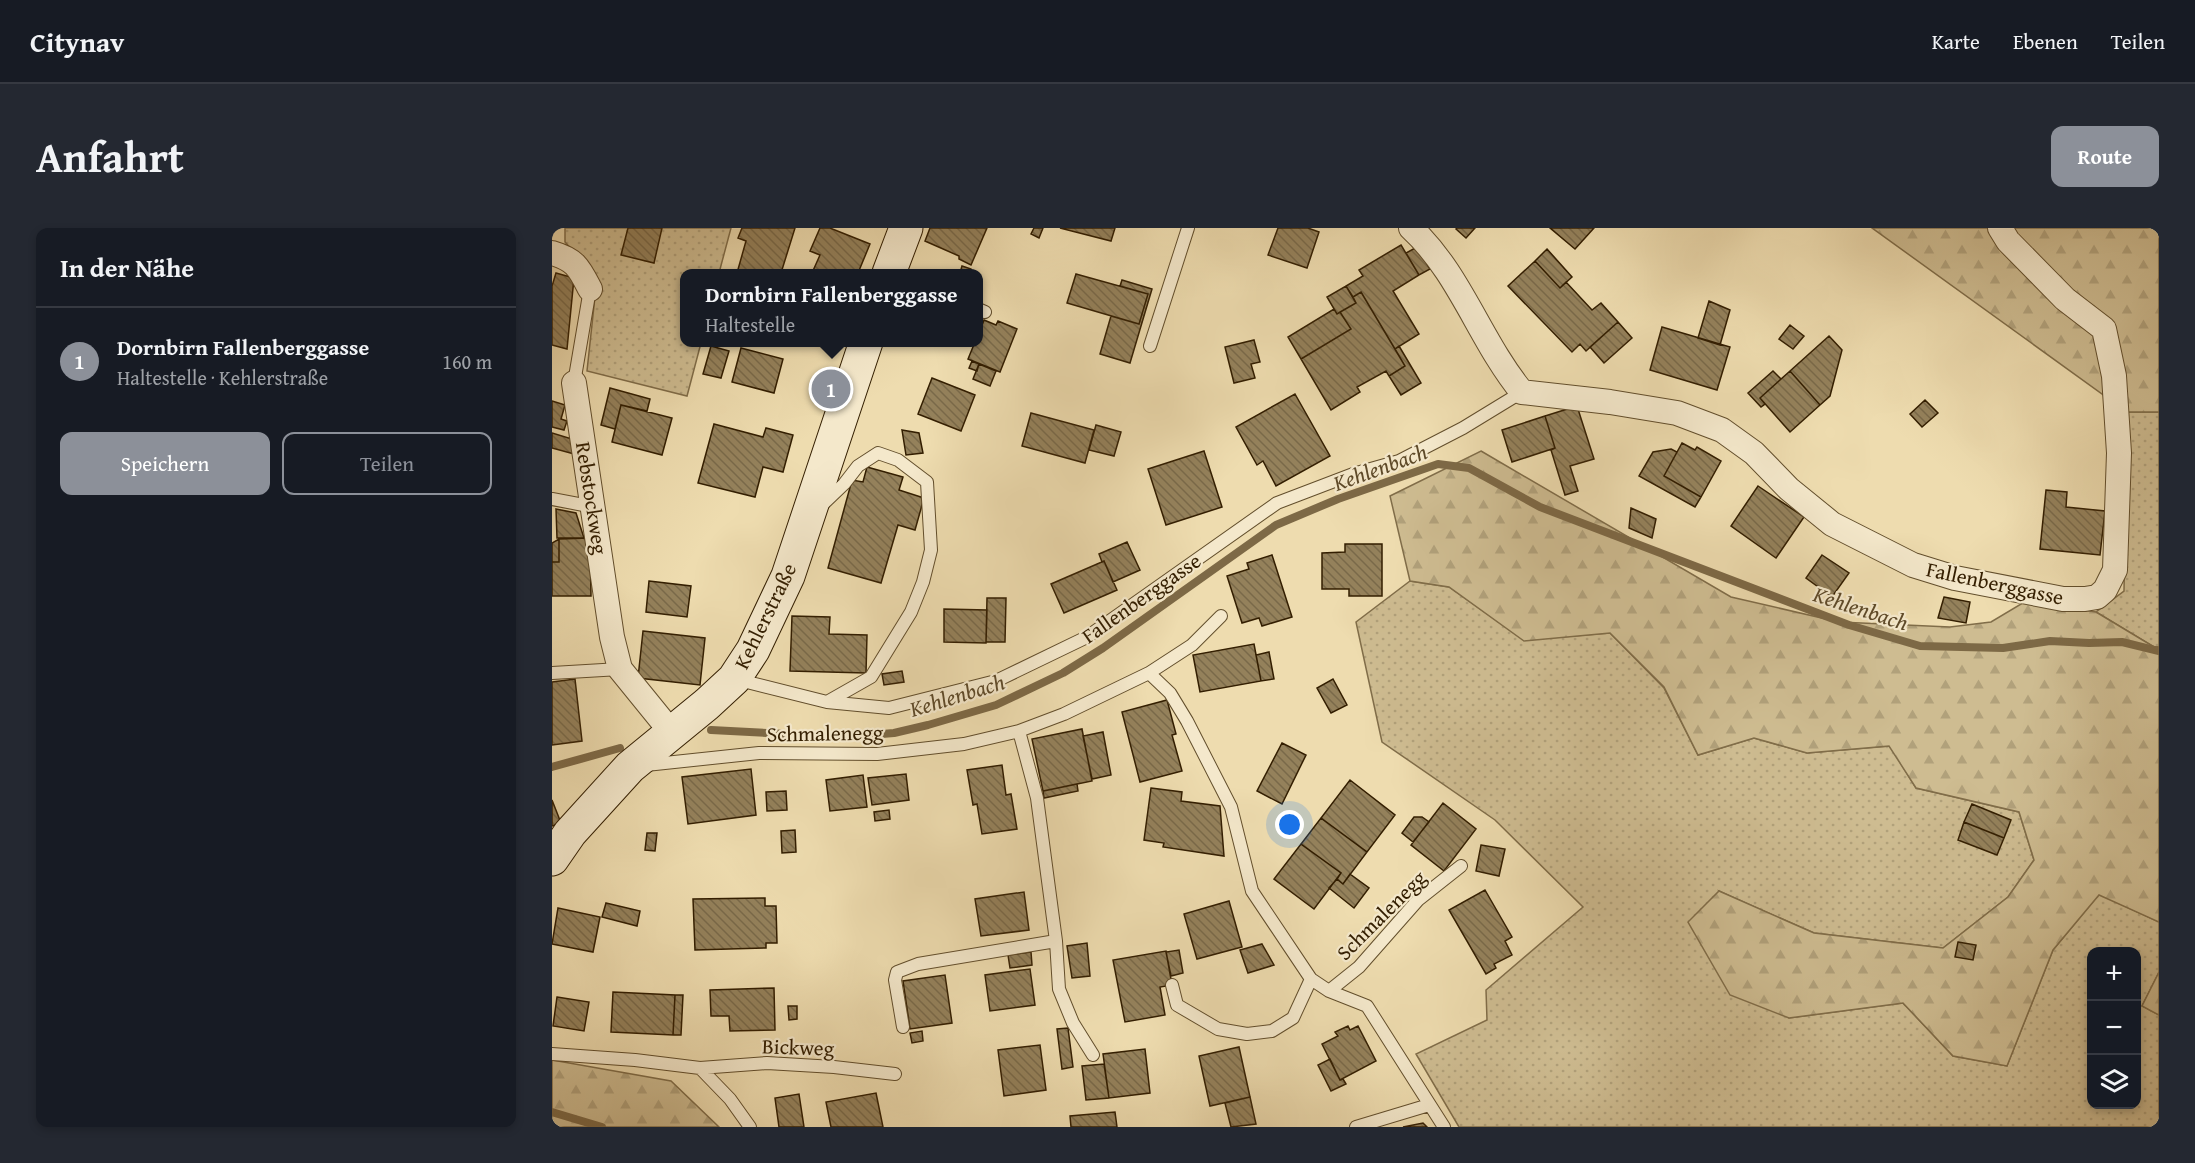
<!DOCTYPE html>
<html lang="de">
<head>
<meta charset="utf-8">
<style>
  :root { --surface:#171b24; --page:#242831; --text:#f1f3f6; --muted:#9ea1a6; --line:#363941; --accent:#8c9099 }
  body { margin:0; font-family:"Gentium Book Plus",serif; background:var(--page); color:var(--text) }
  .controls { position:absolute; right:18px; bottom:18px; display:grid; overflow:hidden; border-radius:12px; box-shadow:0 3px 9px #0003 }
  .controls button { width:54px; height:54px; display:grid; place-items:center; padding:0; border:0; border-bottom:2px solid var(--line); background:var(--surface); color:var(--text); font:30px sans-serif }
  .you { position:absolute; left:738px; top:597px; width:21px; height:21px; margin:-15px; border:4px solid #fff; border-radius:50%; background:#1a73e8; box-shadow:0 0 0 9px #1a73e833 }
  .badge { display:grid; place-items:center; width:39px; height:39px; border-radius:50%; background:var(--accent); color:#fff; font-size:20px; font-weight:700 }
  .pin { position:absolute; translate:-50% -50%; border:3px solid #fff; box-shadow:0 2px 6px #0006 }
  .popup { position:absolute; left:128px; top:41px; width:303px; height:78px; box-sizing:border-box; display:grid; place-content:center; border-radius:12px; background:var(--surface); filter:drop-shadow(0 2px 4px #0005); font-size:20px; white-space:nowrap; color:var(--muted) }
  .popup b { font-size:22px; color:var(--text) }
  .popup::after { content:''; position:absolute; left:50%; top:100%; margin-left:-12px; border:12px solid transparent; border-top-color:var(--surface) }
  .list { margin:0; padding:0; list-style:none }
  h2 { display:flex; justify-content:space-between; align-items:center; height:78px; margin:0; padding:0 24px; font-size:26px }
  h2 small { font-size:20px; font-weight:400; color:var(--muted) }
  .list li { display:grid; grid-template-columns:39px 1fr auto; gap:18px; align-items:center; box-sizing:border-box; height:108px; padding:0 24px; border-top:2px solid var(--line) }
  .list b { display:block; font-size:22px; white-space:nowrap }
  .list p { margin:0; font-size:20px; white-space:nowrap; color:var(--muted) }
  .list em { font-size:20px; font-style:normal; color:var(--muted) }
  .actions { display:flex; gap:12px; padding:18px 24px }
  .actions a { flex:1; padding:14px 0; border:2px solid var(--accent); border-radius:12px; text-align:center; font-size:21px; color:var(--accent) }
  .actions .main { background:var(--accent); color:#fff }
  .icon { flex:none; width:33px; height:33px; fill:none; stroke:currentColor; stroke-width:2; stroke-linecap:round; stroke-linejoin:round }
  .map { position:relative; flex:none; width:1607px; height:899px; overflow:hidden; border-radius:12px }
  header { display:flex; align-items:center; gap:36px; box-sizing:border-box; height:84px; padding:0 30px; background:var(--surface); border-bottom:2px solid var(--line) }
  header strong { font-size:28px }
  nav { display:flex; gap:33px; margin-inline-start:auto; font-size:21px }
  .intro { display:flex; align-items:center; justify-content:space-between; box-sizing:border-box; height:144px; padding:0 36px }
  h1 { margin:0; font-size:42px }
  .button { padding:15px 27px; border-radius:12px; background:var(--accent); color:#fff; font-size:21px; font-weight:700 }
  main { display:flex; gap:36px; padding:0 36px }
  aside { flex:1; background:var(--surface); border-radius:12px; box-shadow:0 3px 9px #0003 }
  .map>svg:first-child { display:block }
  .grass { fill:url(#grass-dots); stroke:#806d49; stroke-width:1.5; fill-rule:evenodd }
  .forest { fill:url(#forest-firs); stroke:#806d49; stroke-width:1.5 }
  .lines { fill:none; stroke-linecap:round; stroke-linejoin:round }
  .stream { stroke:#7d6946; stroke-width:8 }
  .building { fill:url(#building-back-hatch); stroke:#331e01; stroke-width:1.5 }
  .lane-casing { stroke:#624e2c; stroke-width:14 }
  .street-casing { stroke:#624e2c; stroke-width:26 }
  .secondary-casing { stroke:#331e01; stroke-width:35 }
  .lane { stroke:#f4e8cb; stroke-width:12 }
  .street { stroke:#f4e8cb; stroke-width:24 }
  .secondary { stroke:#f4e8cb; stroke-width:33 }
  .labels { text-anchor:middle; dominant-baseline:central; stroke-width:4.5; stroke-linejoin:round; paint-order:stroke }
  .street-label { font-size:21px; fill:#331e01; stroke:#f4e8cb }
  .water-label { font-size:22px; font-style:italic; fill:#5e4a29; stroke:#f4e8cb }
</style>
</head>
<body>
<header>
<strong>Citynav</strong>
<nav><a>Karte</a><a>Ebenen</a><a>Teilen</a></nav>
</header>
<div class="intro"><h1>Anfahrt</h1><a class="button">Route</a></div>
<main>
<aside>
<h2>In der Nähe<small></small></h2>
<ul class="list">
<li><span class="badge">1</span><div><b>Dornbirn Fallenberggasse</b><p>Haltestelle · Kehlerstraße</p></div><em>160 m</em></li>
</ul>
<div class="actions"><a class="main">Speichern</a><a>Teilen</a></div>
</aside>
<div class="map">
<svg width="1607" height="899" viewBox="0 0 1607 899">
  <defs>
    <pattern id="grass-dots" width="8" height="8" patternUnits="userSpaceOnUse" patternTransform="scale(1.5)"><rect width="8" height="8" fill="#cebc91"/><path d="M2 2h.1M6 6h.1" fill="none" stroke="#b1a17b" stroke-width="1.8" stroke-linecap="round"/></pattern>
    <pattern id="forest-firs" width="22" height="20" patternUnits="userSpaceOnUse" patternTransform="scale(1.5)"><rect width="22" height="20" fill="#cebc91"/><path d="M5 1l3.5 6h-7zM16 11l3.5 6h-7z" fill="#b1a17b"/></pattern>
    <pattern id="building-back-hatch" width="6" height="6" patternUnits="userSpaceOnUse" patternTransform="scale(1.5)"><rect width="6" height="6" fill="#94815b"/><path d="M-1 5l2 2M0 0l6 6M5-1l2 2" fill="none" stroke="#796949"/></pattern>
  </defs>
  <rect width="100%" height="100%" fill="#eedcaf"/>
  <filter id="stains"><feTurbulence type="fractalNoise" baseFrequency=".00333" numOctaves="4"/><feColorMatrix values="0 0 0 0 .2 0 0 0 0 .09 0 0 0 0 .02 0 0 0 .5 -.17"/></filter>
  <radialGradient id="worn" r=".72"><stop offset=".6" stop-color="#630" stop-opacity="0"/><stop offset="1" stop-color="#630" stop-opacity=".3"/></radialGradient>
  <path class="grass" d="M13,0H179L167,45H132V114L149,115L135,168L35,143L45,50L13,14Z
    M1575,184H1607V419H1602L1544,384L1572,363Z
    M858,353L897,359L972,412L1058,405L1112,460L1146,527L1202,510L1255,525L1338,518L1364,560L1467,584L1482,632L1456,669L1391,720L1262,705L1167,663L1237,790L1351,775L1401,828L1455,838L1501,722L1547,666L1607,694V744L1590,778L1607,787V899H907L864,826L935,792L934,762L1031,679L943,592L830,514L804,394ZM1540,724H1584V876H1540Z"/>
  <path class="forest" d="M1320,0H1607V184H1575Z
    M929,223L1179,369L1287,394L1398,399L1439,394L1474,373L1544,384L1602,419H1607V694L1547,667L1501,722L1455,838L1401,828L1351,775L1237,790L1178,767L1136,694L1167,663L1262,705L1391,720L1456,669L1482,632L1467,584L1364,560L1337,518L1255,525L1202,510L1146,527L1112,459L1058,405L972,413L897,359L858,353L838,268Z
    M1607,744V787L1590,778Z
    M0,832L119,853L167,899H0Z"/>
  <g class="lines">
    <path class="stream" d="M159,502L293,509L342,505L376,497L444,477L511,445L551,420L724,297L786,271L886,236L917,240L988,279L1297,397L1368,418L1451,420L1498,413L1537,415L1570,414L1607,423
      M0,539L68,520
      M0,884L50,899"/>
  </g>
  <path class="building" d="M76,0H110L102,35L69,27Z
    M190,0H243L229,45H185L194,13L186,10Z
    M268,0H278L318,16L306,45H260L268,27L258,23Z
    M378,0H435L419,37L407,31V28L373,13Z
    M482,0H491L487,10L479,6Z
    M508,0H563L559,13Z
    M726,0H756L767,4L755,40L716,27Z
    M905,0H923L914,10L904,1Z
    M998,0H1042L1023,21Z
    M849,17L867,47L841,63L867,106L843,121L809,64L801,69L794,58L811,48L807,42Z
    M865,19L878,41L867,47L854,25Z
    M995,21L1020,49L1008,60L983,33Z
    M983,33L1008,60L1014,54L1040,82L1049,75L1066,94L1034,123L1028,116L1020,124L956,58Z
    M410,38L419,41V45H408Z
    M4,45L22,50L15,121L0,117V58Z
    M524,46L596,66L587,96L515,75Z
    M570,52L600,61L578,135L548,126L559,88L587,96L596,66L568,58Z
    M794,58L804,75L785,86L775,69Z
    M809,64L853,138L837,148L834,143L805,159L808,164L779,182L749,131L799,101L788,84L804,75L801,69Z
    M1157,73L1178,82L1168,117L1146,110Z
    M782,81L785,86L788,84L799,101L749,131L736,109Z
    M432,92L444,97L446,93L465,101L448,144L416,131L423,114H426V108Z
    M1066,94L1080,110L1052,135L1038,119Z
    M1238,97L1252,108L1241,121L1227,111Z
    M1110,99L1178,119L1165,162L1098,142Z
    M1277,108L1290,122L1278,168L1268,177L1238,143Z
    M702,112L708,134L699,136L703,150L682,155L673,119Z
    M159,118L177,123L169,150L151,146Z
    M847,118L869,155L849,167L837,148L853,138L843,121Z
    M189,120L231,131L222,165L180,154Z
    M420,133L427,136L425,143L417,140Z
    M427,136L444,143L438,158L421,151Z
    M1221,143L1229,151L1208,170L1213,176L1209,179L1196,165Z
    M1238,143L1268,177L1238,204L1208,170Z
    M380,150L423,167L409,203L366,186Z
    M58,160L98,171L95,183L69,177L63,201L49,197Z
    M743,166L778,228L724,258L711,233L705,237L684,199Z
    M1373,172L1386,185L1370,199L1358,186Z
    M0,173L13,177L9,191L15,193L12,202L0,199Z
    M69,177L120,190L110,227L60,214Z
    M1025,178L1042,231L1018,238L1026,263L1013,267L999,222L1003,220L993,188Z
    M479,185L542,202L533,235L470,218Z
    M993,188L1003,220L960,234L950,202Z
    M162,196L211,209L214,200L241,207L231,244L211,239L203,269L146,255Z
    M544,197L569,204L562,228L537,222Z
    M350,202L367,205L371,225L354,227Z
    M0,205L20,211L22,226L0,220Z
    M1130,215L1143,222L1145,219L1169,233L1149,269L1112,248Z
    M1119,221L1125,224L1112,248L1149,269L1143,279L1087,248L1101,224Z
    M652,223L670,279L614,297L596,241Z
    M315,239L351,249L347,262L372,270L363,302L346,297L329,355L276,340L300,252L311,254Z
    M1206,258L1252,289L1224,330L1179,298Z
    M1494,262L1515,264L1514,279L1553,283L1548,327L1488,321Z
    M1079,280L1104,291L1100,310L1077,300Z
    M4,281L24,285L32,310H5Z
    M38,310L39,368H0V334H7V311Z
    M7,311V334H0V315Z
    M575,314L588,342L561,354L552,333L550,334L547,326Z
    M793,316H830V368H797V361H770V325L793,324Z
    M720,327L740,389L710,398L707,390L690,395L675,348L697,341L695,335Z
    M1270,327L1297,345L1280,369L1254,350Z
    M552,333L565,362L512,385L499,356Z
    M97,353L139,358L135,389L94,384Z
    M1392,369L1418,374L1414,395L1386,390Z
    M435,370H454L453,414H434Z
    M392,381L435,382L434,415L392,414Z
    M240,388L278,389L277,406L315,407L314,445L238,443Z
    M91,403L153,410L148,457L86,450Z
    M702,416L709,453L648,464L641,427Z
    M717,424L722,451L709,453L704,427Z
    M350,443L352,454L332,457L330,446Z
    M23,451L30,513L0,517V454Z
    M781,451L795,477L779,485L765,460Z
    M615,472L624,506L620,507L630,543L588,554L570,484Z
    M530,501L540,553L491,563L480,511Z
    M551,504L559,547L540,551L531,508Z
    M730,515L754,527L730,576L705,563Z
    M450,537L454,567L459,566L465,601L430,606L425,576L421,577L415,542Z
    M199,541L204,587L136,596L130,549Z
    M354,546L357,572L320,577L316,550Z
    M311,547L315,579L278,583L274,552Z
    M798,552L843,587L815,624L769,590Z
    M525,556L526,563L492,570L491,563Z
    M599,560L630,564L629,573L668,578L672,628L611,619L612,615L592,612Z
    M234,563L235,582L215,583L214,564Z
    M0,572L9,595L0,598Z
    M891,575L924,601L892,643L859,617Z
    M1420,576L1459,592L1452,610L1412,594Z
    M337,582L338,591L323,593L322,584Z
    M862,589H870L877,594L861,614L850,605Z
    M769,590L815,624L791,656L785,651L789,645L749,616Z
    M1412,594L1452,610L1445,627L1406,612Z
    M243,602L244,624L230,625L229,603Z
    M95,605H105L103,623L93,622Z
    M749,616L789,645L762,681L722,651Z
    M929,617L953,621L947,648L924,643Z
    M798,646L817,660L802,680L777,660L785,651L791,656Z
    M933,662L960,709L953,713L960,727L942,736L944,740L934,746L897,682Z
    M472,664L477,702L429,708L423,671Z
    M213,670V678H224L225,715H214V720L143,722L141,671Z
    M677,673L690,719L645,731L632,686Z
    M54,675L88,683L85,698L50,689Z
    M6,680L48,689L41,724L0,716Z
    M1406,714L1424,717L1421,732L1403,729Z
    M535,715L538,748L520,750L515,718Z
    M710,716L722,737L696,745L688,722Z
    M627,722L631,745L619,748L614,724Z
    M614,723L620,757L608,759L613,787L573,794L561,732Z
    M479,724L480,737L458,740L456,727Z
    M478,741L483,777L438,783L433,747Z
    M393,747L400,795L358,801L351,753Z
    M222,760L223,802L178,803L177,788H159L158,762Z
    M61,764L123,767L121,807L59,804Z
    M123,767H131L129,807H121Z
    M5,769L37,774L32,803L1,798Z
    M236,778H245V791L237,792Z
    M796,798L798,802L806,798L824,833L788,852L770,816L786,808L783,804Z
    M516,800L521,839L510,841L505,801Z
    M370,803L371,813L360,815L358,805Z
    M488,817L494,862L452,868L446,822Z
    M687,819L698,869L658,878L647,828Z
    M593,821L598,865L557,870L551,826Z
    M778,831L788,852L791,851L794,856L779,863L766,837Z
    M552,836L557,870L534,872L530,838Z
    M324,865L331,899H279L274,874Z
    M247,866L252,899H227L223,870Z
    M698,869L704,896L679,899L673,875Z
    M563,884L565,899H519L518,888Z
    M871,895L875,899H851Z"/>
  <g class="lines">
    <defs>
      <path id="lane" d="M426,81L433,84
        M598,118L636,0
        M22,155L38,61
        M0,271L42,279
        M270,277L292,256L306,238L326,225L346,232L375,254L379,322L371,354L359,384L319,449L275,474
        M0,445L68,441
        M597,445L640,417L669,388
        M183,451L275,474L337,480L444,453L535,409L725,275L801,246L847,233L911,200L970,164
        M467,503L485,570L504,713L507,761L521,795L541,827
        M94,537L207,525L325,526L412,516L467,503L512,486L597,445L618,465L635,493L679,579L700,663L759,751L777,763L815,778L892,899
        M620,757L625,777L666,801L695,806L720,803L741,790L759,751
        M777,763L807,739L866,672L909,638
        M351,799L343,752L345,744L366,736L504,713
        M0,826L83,832L148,840L178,871L198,899
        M148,840L215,835L282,839L343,846
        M804,899L877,877"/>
      <path id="street" d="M859,0C908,45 928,113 970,164L1058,174L1125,185L1170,202L1202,225L1237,261L1280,296L1361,337L1403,350L1511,371H1533L1545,369L1553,362L1563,342L1567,225L1562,148L1552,101L1513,71L1456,13L1448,0
        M0,25C24,32 27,40 38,61
        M22,155L60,409L68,441L120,505"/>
      <path id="secondary" d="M337,45L354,0
        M0,631L18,605L78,539L155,476L182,451L201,422L236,348L314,114"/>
    </defs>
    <use href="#lane" class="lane-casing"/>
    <use href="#street" class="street-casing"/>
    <use href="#secondary" class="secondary-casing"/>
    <use href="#lane" class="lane"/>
    <use href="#street" class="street"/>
    <use href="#secondary" class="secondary"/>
  </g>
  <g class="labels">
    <g class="street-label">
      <text transform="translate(40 270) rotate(81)">Rebstockweg</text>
      <text transform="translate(1443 355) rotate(12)">Fallenberggasse</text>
      <text transform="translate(589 370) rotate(-35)">Fallenberggasse</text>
      <text transform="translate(213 388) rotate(-64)">Kehlerstraße</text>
      <text transform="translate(273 505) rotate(-1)">Schmalenegg</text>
      <text transform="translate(829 687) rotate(-45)">Schmalenegg</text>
      <text transform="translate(246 819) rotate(2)">Bickweg</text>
    </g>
    <g class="water-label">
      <text transform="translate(828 239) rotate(-20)">Kehlenbach</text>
      <text transform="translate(1309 380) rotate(18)">Kehlenbach</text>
      <text transform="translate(405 467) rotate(-17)">Kehlenbach</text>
    </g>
  </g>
  <rect width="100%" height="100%" filter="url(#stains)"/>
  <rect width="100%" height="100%" fill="url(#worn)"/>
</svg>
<div class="controls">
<button>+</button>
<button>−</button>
<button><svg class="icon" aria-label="layers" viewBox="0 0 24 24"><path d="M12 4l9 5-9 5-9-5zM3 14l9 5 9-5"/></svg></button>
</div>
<div class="you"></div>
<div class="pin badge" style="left:279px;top:161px">1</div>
<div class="popup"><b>Dornbirn Fallenberggasse</b>Haltestelle</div>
</div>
</main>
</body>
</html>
